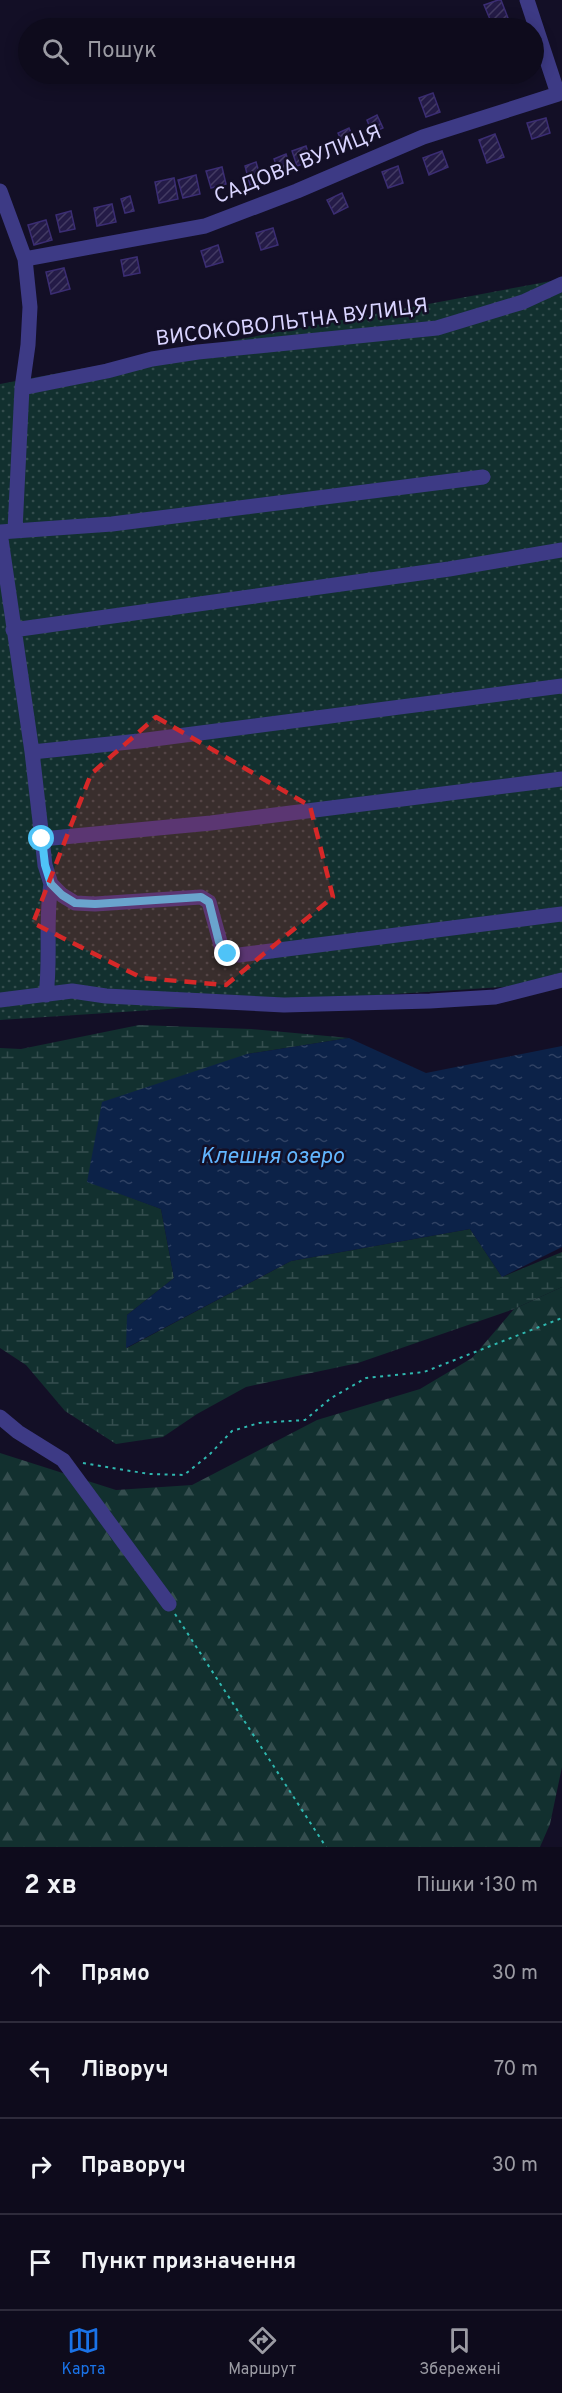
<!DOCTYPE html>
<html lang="uk">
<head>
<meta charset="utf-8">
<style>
  :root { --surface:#0e0b1c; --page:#1c1929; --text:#f1f3f6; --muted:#9b9ba3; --line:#2e2b3b; --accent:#1a73e8 }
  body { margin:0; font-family:Overpass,sans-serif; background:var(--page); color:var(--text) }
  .stop { position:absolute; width:18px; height:18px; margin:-14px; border:4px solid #4fc3f7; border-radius:50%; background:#fff }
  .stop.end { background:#4fc3f7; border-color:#fff; box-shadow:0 2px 6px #0008 }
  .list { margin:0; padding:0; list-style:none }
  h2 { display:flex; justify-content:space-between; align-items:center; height:78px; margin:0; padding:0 24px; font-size:26px }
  h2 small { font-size:20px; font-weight:400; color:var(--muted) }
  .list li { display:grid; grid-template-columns:39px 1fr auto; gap:18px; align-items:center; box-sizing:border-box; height:96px; padding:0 24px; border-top:2px solid var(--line) }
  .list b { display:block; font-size:22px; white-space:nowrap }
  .list em { font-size:20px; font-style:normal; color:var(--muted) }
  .icon { flex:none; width:33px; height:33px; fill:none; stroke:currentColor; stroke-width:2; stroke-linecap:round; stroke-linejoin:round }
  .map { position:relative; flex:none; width:562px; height:1847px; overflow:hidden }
  .search { position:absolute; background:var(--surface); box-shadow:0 3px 15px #0003; left:18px; right:18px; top:18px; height:66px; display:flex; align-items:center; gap:15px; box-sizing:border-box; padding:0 21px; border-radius:33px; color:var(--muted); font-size:22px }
  .sheet { height:462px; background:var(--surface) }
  nav { display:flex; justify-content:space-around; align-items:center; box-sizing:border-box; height:84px; border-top:2px solid var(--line); background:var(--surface); font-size:16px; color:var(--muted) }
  nav a { display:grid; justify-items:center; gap:3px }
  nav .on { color:var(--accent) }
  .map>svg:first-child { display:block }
  .forest { fill:url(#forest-firs) }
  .wetland { fill:url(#wetland-marsh) }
  .garden { fill:url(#garden-dots) }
  .water { fill:url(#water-ripples) }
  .building { fill:url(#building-hatch); stroke:#3b2d73; stroke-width:1.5 }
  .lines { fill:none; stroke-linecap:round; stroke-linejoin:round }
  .path { stroke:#2fb8b0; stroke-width:2; stroke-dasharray:3 4.5; stroke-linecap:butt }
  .minor { stroke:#3d3a85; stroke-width:15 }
  .route { stroke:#4fc3f7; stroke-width:8 }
  .marked { fill:#d62828; fill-opacity:0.2; stroke:#d62828; stroke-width:4.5; stroke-dasharray:12 8; stroke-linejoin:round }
  .labels { text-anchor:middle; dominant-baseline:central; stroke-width:5; stroke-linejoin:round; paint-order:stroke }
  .street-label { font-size:21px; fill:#d9d4ff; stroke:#130f26 }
  .water-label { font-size:22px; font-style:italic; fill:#62b6ff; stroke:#130f26 }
</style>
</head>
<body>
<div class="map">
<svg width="562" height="1847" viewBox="0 0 562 1847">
  <defs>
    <pattern id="forest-firs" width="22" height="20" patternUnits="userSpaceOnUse" patternTransform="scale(1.5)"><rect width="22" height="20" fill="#12302f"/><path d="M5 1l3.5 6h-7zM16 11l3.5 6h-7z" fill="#344d4e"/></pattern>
    <pattern id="wetland-marsh" width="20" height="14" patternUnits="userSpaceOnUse" patternTransform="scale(1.5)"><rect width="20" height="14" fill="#12302f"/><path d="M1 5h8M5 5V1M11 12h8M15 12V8" fill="none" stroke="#344d4e"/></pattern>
    <pattern id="garden-dots" width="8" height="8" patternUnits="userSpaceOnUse" patternTransform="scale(1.5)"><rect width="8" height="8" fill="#12302f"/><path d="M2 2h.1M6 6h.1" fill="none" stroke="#344d4e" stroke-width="1.8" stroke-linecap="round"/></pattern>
    <pattern id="water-ripples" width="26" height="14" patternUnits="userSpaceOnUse" patternTransform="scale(1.5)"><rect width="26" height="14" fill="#0c2248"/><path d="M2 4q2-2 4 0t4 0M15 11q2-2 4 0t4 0" fill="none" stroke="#2f4163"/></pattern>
    <pattern id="building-hatch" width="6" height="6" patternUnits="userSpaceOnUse" patternTransform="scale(1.5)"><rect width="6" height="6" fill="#241b47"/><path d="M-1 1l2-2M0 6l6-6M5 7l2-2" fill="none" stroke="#433b63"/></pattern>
  </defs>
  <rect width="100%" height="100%" fill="#130f26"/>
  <path class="forest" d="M562,1287V1767L550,1824L540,1847H0V1453L116,1490L192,1485L317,1420L420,1389L472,1358L514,1309Z"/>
  <path class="wetland" d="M139,1025L251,1029L349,1038L247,1054L87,1181L161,1209L174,1278L127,1315V1348L291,1261L470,1229L502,1277L562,1252V1287L514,1309L358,1363L246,1387L197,1414L163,1437L116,1444L65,1411L26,1365L0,1348V1048L21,1049Z"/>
  <path class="garden" d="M562,279V983L0,1020V384Z"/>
  <path class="water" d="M349,1038L426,1073L562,1046V1247L502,1277L470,1229L291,1261L126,1348L127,1315L174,1278L161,1209L87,1182L102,1102L247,1054Z"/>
  <path class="building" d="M498,0H501L508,18L492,24L484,5Z
    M433,93L440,112L426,117L419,98Z
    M377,115L383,128L372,133L367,120Z
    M546,118L550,133L532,139L527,123Z
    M349,128L355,143L345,148L338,133Z
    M495,134L504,157L487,163L479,140Z
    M306,146L311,161L297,166L292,151Z
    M442,151L448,167L429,175L423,158Z
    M286,154L291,169L279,173L274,159Z
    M256,162L262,182L250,185L245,166Z
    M398,166L403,183L388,188L382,172Z
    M222,167L226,184L211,188L206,171Z
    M196,175L200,194L183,198L178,180Z
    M174,178L178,199L159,203L155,182Z
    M342,193L348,207L334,214L327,200Z
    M130,196L134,211L125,213L121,199Z
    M112,204L116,222L97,226L94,208Z
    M71,211L75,229L60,232L56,215Z
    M46,220L52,240L34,245L28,225Z
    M273,228L278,245L261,250L256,233Z
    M218,245L223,262L206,267L201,251Z
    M137,257L140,273L124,276L121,260Z
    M64,268L70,289L51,294L46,272Z"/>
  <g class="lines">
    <path class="path" d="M83,1463L149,1474L184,1475L209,1455L232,1431L259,1423L305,1420L331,1398L366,1378L424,1372L562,1318
      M175,1614L326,1847"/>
    <path class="minor" d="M0,191L25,259L30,307L28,345L22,388L15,530
      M25,259L205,226L297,191L423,137L558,94L527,0
      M22,388L107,371L152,359L198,352L437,328L523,302L562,284
      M0,532L32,752L45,865L51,884L62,895L75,903L95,904L201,897L209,902L222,949L228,954L239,955L562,914
      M0,532L112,524L483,477
      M13,630L449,569L562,550
      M32,752L139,741L562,686
      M42,839L211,823L562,779
      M46,995C51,958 45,921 51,884
      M0,1000L72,991L106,996L284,1005L430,1001L495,997L562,980
      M0,1417L18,1432L63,1460L169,1604"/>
  </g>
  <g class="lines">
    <path class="route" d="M42,839L45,865L51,884L62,895L75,903L95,904L201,897L209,902L219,942L228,954"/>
  </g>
  <path class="marked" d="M156,717L310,806L333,897L226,985L142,978L33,923L91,774Z"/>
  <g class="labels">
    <g class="street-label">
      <text transform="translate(298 165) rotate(-22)">САДОВА ВУЛИЦЯ</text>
      <text transform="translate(292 323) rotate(-7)">ВИСОКОВОЛЬТНА ВУЛИЦЯ</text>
    </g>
    <g class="water-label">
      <text x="272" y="1157">Клешня озеро</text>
    </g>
  </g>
</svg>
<div class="stop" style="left:42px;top:839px"></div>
<div class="stop end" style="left:228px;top:954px"></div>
<div class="search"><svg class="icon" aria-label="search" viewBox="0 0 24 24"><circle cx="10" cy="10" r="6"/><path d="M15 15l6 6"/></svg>Пошук</div>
</div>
<section class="sheet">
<h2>2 хв<small>Пішки · 130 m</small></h2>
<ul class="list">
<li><svg class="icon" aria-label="ahead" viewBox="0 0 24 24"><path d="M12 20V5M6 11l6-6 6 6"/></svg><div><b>Прямо</b></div><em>30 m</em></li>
<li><svg class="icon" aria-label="left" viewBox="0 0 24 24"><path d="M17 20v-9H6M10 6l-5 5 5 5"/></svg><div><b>Ліворуч</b></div><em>70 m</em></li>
<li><svg class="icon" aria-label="right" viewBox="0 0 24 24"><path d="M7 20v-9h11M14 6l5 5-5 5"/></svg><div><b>Праворуч</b></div><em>30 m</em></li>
<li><svg class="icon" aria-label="arrive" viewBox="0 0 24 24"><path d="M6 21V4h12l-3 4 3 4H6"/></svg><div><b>Пункт призначення</b></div></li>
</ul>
</section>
<nav>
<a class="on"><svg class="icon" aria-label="map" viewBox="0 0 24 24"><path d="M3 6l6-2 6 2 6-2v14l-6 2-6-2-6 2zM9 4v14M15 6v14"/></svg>Карта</a>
<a><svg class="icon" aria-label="directions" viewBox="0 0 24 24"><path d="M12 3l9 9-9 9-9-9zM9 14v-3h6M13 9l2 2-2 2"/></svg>Маршрут</a>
<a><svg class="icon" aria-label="saved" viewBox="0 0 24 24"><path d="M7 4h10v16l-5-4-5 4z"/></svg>Збережені</a>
</nav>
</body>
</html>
